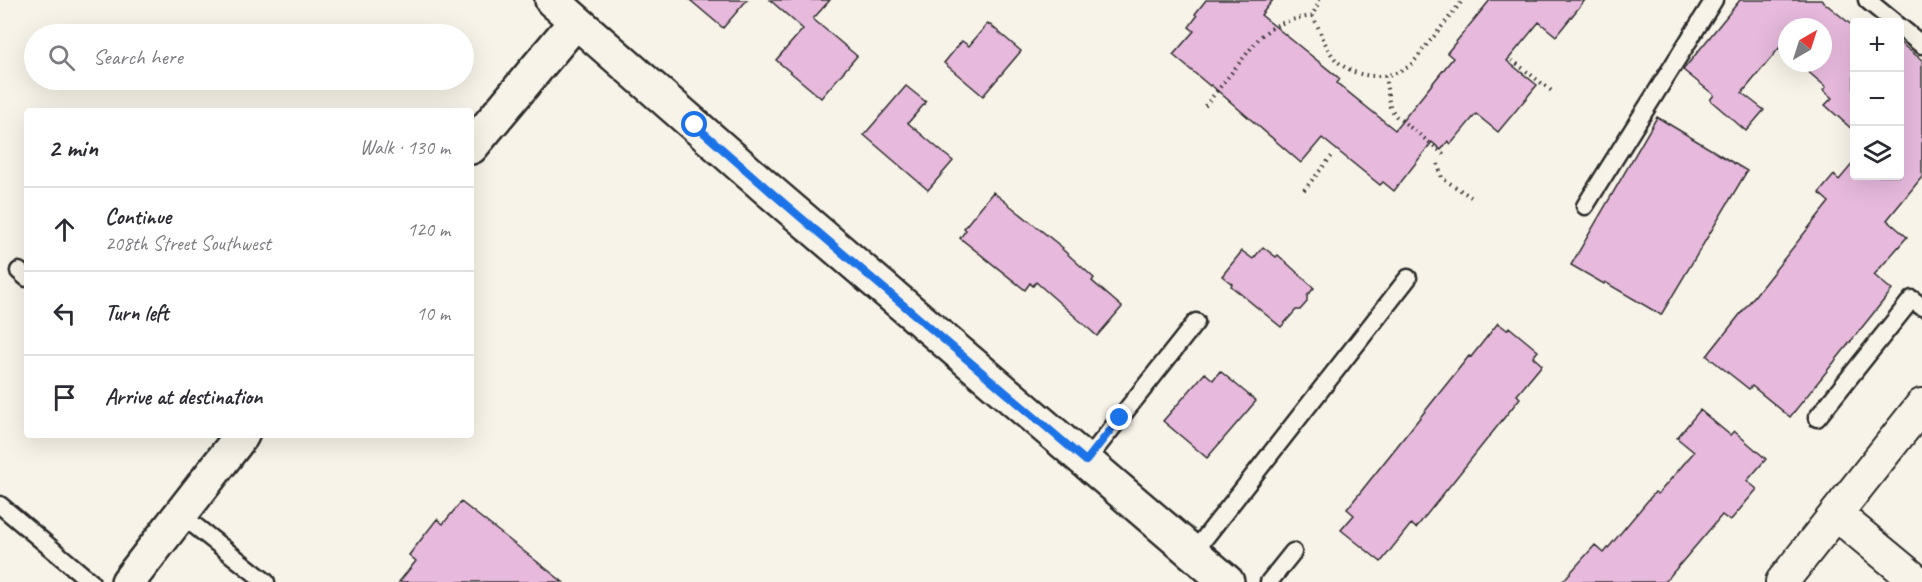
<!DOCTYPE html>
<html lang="en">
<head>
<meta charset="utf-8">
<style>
  :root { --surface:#fff; --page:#f2f2f3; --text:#2b2b33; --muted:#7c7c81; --line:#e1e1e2 }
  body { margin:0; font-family:Caveat,sans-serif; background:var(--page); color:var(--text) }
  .controls { position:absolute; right:18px; top:18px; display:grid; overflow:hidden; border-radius:6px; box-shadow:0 6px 24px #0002 }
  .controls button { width:54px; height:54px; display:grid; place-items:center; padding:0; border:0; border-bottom:2px solid var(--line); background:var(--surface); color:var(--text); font:30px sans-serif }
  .compass { position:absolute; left:1778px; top:18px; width:54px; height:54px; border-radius:50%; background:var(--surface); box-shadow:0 6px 24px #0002; rotate:39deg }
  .stop { position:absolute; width:18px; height:18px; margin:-14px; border:4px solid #1a73e8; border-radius:50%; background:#fff }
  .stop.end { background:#1a73e8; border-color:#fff; box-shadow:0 2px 6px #0008 }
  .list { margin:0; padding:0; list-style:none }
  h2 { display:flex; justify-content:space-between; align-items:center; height:78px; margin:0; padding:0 24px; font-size:26px }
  h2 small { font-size:20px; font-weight:400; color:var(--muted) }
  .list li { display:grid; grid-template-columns:39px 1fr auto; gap:18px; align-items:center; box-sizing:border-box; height:84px; padding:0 24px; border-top:2px solid var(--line) }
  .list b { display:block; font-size:22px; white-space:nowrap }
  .list p { margin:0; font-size:20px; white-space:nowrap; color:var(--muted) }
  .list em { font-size:20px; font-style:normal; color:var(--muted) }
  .icon { flex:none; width:33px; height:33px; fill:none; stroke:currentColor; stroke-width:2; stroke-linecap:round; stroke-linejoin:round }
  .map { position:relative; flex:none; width:1922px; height:582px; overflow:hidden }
  .search { position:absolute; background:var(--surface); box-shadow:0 6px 24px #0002; left:24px; top:24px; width:450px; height:66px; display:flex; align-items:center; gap:15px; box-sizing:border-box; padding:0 21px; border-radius:33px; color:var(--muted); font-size:22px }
  .panel { position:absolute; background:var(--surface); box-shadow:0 6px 24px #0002; left:24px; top:108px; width:450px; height:330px; border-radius:6px }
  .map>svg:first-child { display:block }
  .building { fill:#e6b9dd; stroke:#2b2b2b; stroke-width:1.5 }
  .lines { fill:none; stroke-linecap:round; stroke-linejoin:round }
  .service-casing { stroke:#2b2b2b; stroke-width:21 }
  .minor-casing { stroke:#2b2b2b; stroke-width:36 }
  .tertiary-casing { stroke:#2b2b2b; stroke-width:38 }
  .path { stroke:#2b2b2b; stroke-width:4; stroke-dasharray:1.5 4.5; stroke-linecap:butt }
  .service { stroke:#f7f3e8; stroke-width:16 }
  .minor { stroke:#f7f3e8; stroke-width:32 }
  .tertiary { stroke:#f7f3e8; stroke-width:33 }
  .route { stroke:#1a73e8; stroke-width:8 }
</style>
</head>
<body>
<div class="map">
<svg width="1922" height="582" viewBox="0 0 1922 582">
  <rect width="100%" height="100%" fill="#f7f3e8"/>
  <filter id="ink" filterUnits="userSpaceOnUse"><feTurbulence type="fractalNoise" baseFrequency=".0167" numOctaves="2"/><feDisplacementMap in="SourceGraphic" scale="12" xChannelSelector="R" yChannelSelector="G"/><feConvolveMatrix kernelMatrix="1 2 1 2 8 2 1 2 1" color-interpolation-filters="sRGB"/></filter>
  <g filter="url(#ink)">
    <path class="building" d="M690,0H747L723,28Z
      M770,0H830L813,19L857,56L821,98L776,60L803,29Z
      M1206,0H1273L1261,15L1340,79L1337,83L1395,130L1453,58L1447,53L1490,0H1585L1556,36L1539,22L1507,61L1537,85L1498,132L1476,114L1451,144L1448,141L1441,150L1432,142L1394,191L1383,182L1380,185L1322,138L1301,163L1211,85L1210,86L1173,55L1194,31L1189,27L1197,16L1195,14Z
      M1740,0H1821L1854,27V131L1825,105L1832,98L1823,90L1826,87L1798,63H1823V27H1787V53L1780,47L1742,93L1764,110L1746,131L1710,100L1714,95L1683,70Z
      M988,23L1021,51L983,96L944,63L962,41L969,46Z
      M1899,42L1922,60V177L1887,220L1907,237L1874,275L1892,290L1790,417L1752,386L1749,389L1707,356L1829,202L1819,193L1834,175L1839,180L1854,162V176H1899Z
      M906,86L926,102L908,123L953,161L928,190L864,135Z
      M1657,117L1747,171L1661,315L1605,282L1604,284L1571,265Z
      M993,192L1063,248L1062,249L1094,278L1092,281L1122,307L1097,336L1036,282L1033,286L1030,283L1025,290L960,238L966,230L964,228Z
      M1263,247L1276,257L1278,255L1314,288L1307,296V302L1300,310H1296L1281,327L1231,286L1232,284L1222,276L1242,251L1253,259Z
      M1498,323L1507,330L1509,327L1538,351L1533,357L1542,365L1517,395L1520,398L1416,528L1411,524L1381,562L1341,530L1354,515L1347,509L1469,356L1471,357Z
      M1220,371L1256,401L1207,458L1163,421L1205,373L1213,380Z
      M1700,410L1730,435L1734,431L1766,459L1747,481L1757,489L1730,521L1722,515L1665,582H1562L1595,545L1604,553L1655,492L1658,494L1694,452L1677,438Z
      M461,502L563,582H399L416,561L409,555L437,519L443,524Z"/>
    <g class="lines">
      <defs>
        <path id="service" d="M1867,0L1894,22
          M1900,27L1922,45
          M1585,206L1714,0
          M19,271L27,278
          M1817,418L1912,299L1922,307
          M1086,461L1196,322
          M0,505L91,582
          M180,514L266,582
          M1193,553L1408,278
          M1269,582L1293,552"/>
        <path id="minor" d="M1836,514L1918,582
          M1782,582L1922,405"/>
        <path id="tertiary" d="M552,0L771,192L1227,582
          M471,147L576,21
          M128,582L242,435"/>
      </defs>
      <use href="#service" class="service-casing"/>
      <use href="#minor" class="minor-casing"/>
      <use href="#tertiary" class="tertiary-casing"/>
      <path class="path" d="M1312,16C1322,31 1324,48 1337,61C1355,78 1385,81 1406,68C1414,64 1419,54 1425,47C1438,32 1450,16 1463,0
        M1512,60L1553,92
        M1385,76L1390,107L1396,116L1445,155
        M1205,106L1260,37C1275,23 1292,19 1312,16L1320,0
        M1438,164L1442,178L1471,197
        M1304,190L1332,156"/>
      <use href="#service" class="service"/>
      <use href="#minor" class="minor"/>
      <use href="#tertiary" class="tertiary"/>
    </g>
  </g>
  <g class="lines" filter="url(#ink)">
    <path class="route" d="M695,125L771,192L1086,461L1120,418"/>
  </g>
</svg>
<div class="controls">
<button>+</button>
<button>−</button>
<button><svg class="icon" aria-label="layers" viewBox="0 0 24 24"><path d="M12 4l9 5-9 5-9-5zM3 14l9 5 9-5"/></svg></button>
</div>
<svg class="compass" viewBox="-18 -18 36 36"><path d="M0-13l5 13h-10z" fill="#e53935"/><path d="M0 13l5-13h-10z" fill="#7c7c81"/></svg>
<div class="stop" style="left:695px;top:125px"></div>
<div class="stop end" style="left:1120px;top:418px"></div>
<div class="search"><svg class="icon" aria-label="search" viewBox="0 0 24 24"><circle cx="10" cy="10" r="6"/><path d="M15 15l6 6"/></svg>Search here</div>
<section class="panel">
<h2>2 min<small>Walk · 130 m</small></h2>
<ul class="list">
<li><svg class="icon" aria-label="ahead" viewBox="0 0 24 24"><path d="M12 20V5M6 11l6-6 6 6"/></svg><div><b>Continue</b><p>208th Street Southwest</p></div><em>120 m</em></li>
<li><svg class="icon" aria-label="left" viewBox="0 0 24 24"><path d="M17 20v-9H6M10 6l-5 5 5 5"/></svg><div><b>Turn left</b></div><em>10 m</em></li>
<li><svg class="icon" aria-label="arrive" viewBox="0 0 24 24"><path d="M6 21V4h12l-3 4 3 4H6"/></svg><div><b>Arrive at destination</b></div></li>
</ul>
</section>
</div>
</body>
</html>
